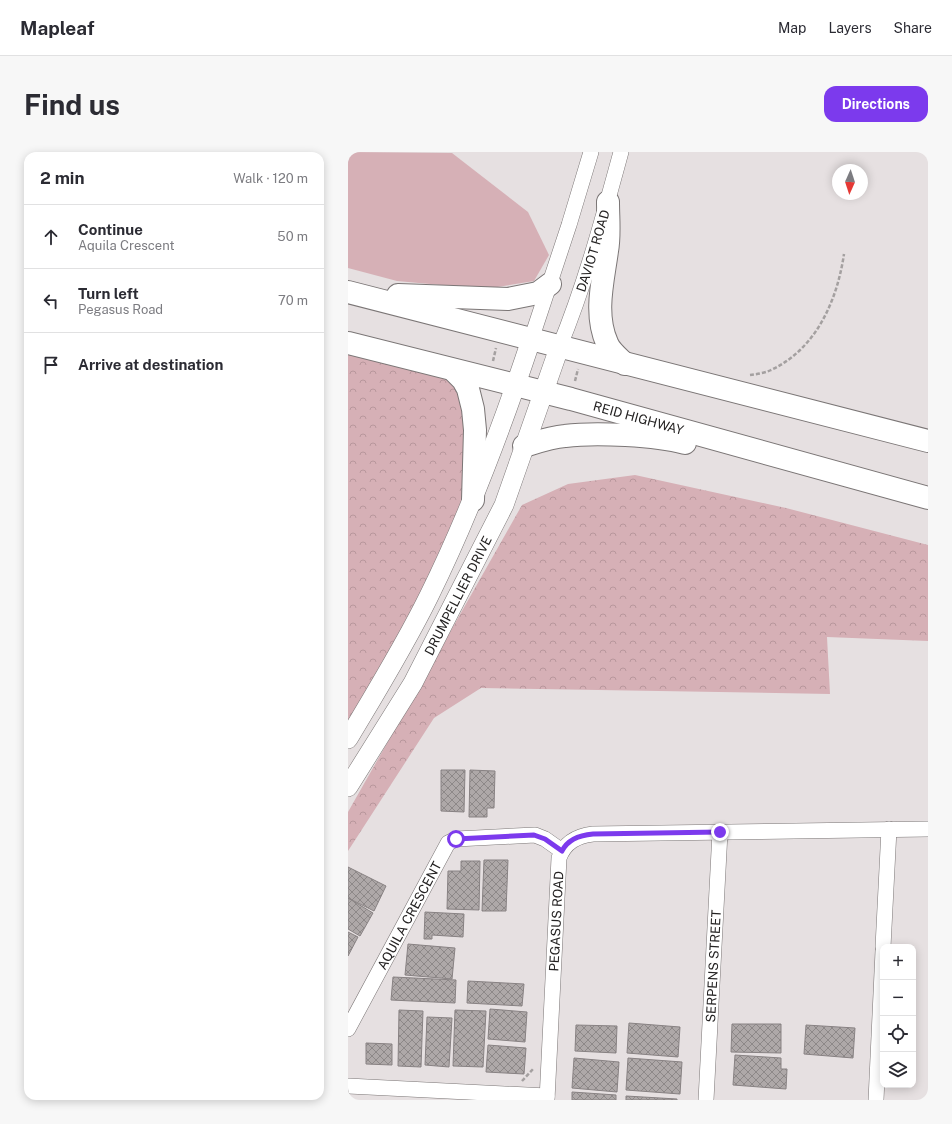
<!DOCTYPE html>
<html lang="en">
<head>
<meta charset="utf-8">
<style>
  :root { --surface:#fff; --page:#f7f7f7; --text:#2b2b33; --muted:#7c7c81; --line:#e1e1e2; --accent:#7c3aed }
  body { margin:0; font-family:"Public Sans",sans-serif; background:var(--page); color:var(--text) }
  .controls { position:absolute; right:12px; bottom:12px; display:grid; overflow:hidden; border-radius:8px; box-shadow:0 2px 10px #0003 }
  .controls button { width:36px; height:36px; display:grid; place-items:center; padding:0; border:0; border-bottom:1px solid var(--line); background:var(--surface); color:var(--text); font:20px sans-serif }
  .compass { position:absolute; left:484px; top:12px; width:36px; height:36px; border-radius:50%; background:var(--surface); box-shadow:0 2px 10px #0003; rotate:183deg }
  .stop { position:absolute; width:12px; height:12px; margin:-9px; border:3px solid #7c3aed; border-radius:50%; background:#fff }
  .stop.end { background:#7c3aed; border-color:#fff; box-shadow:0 1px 4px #0008 }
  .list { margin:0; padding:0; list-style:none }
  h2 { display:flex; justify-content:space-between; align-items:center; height:52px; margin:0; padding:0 16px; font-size:17px }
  h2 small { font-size:13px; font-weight:400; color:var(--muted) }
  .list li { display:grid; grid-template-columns:26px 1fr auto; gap:12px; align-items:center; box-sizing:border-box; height:64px; padding:0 16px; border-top:1px solid var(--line) }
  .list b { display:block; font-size:15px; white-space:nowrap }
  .list p { margin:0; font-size:13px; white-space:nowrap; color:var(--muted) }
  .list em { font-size:13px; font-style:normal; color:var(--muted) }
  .icon { flex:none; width:22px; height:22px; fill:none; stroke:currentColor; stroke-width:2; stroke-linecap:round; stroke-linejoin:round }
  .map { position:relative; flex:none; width:580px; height:948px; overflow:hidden; border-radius:12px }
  header { display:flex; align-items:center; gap:24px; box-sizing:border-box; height:56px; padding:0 20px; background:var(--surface); border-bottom:1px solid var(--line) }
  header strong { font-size:19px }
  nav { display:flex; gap:22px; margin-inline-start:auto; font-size:14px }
  .intro { display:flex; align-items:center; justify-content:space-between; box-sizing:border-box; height:96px; padding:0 24px }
  h1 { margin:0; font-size:28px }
  .button { padding:10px 18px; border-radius:12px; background:var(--accent); color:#fff; font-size:14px; font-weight:700 }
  main { display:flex; gap:24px; padding:0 24px }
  aside { flex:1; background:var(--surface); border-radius:12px; box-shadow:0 2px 10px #0003 }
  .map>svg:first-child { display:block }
  .green { fill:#d6b0b6 }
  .forest { fill:url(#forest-crowns) }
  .building { fill:url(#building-cross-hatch); stroke:#888283 }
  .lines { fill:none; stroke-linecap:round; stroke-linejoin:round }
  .minor-casing { stroke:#7b7676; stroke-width:16 }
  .major-casing { stroke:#7b7676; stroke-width:20 }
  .highway-casing { stroke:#7b7676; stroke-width:24 }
  .path { stroke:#a4a0a0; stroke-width:2.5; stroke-dasharray:4 2; stroke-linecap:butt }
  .minor { stroke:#fff; stroke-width:15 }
  .major { stroke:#fff; stroke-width:19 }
  .highway { stroke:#fff; stroke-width:22 }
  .route { stroke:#7c3aed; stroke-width:5 }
  .labels { text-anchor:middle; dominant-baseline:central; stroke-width:4; stroke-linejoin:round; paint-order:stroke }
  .street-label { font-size:13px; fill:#242222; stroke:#e6e0e1 }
</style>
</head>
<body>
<header>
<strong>Mapleaf</strong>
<nav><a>Map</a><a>Layers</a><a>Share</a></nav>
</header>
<div class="intro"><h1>Find us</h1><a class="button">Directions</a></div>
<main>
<aside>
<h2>2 min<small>Walk · 120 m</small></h2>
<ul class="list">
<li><svg class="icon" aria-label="ahead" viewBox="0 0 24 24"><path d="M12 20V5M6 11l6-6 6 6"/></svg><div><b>Continue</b><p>Aquila Crescent</p></div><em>50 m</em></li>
<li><svg class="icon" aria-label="left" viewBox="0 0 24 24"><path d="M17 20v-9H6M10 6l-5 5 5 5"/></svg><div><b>Turn left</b><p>Pegasus Road</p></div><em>70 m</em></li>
<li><svg class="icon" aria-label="arrive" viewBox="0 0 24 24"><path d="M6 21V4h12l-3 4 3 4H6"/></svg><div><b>Arrive at destination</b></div></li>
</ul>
</aside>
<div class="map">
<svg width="580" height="948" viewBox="0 0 580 948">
  <defs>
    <pattern id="forest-crowns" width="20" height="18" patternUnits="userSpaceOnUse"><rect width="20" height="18" fill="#d6b0b6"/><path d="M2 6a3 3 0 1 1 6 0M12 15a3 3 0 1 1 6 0" fill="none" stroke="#b8979c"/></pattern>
    <pattern id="building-cross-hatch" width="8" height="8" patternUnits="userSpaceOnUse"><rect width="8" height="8" fill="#aea8a8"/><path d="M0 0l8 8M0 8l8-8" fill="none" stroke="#8d8888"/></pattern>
  </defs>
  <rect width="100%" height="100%" fill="#e6e0e1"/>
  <path class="green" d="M0,0L104,1L180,60L201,103L186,129L137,137L49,129L0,116Z"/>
  <path class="forest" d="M0,199L115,228L125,348L0,586Z
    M287,323L438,356L580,393V489L479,485L482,542L133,536L86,566L0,699V660L174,353L220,332Z"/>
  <path class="building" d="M93,618H117L116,660L93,659Z
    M122,618L147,619L146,656H139V665H121Z
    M136,708H160L158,759H134Z
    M113,709H132L131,758L99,757L100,719H113Z
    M0,715L38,734L26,759L0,746Z
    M0,746L25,761L12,784L0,777Z
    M77,760L116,762L115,785L84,783V787H76Z
    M0,780L10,785L0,804Z
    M60,792L107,796L104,827L57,823Z
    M45,825L108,828L107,851L43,848Z
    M120,829L176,832L174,854L119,851Z
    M142,857L179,860L177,890L140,887Z
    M51,858L75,859L73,915L50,914Z
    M107,858L138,859L135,915L105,914Z
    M79,865L104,866L101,915L77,913Z
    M281,871L332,875L330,905L279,901Z
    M384,872H433V901L383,900Z
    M228,873L269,874L268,901L227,899Z
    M458,873L507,876L505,906L456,902Z
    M18,891L44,892V913L18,912Z
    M140,893L178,896L176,922L138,920Z
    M387,903L433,906V917H439L438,937L385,933Z
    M226,906L271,910L269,940L224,936Z
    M280,906L334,910L332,942L278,938Z
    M224,940L268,943V948H224Z
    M278,944L329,947V948H278Z"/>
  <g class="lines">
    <defs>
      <g id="minor">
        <path d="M183,188L221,73L243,0"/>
        <path id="s1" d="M211,196C237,133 255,66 273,0"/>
        <path d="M535,795L541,677"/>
        <path id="s2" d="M0,877L100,691L108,687L187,683L197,687L214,699"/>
        <path d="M0,934L199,944"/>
        <path id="s3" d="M199,948L211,706C217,690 229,684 245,682L580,677"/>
        <path id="s4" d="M358,948L372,680"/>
        <path d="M528,948L535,799"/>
      </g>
      <g id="major">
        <path d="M0,587C28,540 57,493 81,444C122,361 154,275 183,188"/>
        <path id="s5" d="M0,635L65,531L156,353L211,196"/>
      </g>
      <g id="highway">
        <path d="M260,50C260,66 262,83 259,99C255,129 246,162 259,191C262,199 271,206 277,212"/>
        <path d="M0,140L580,289"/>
        <path d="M50,143L160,147L190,141L202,132"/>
        <path id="s6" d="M0,191L223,247L580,346"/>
        <path d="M106,219L115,228L120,237L125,257L127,278L125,348"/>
        <path d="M176,294C189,290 203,285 217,284C247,280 309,283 337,291"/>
      </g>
    </defs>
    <use href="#minor" class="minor-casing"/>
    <use href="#major" class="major-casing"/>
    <use href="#highway" class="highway-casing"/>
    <path class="path" d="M145,209L148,196
      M402,223C409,222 417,221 423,218C468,197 489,149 496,102
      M227,229L230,217
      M174,929L186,916"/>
    <use href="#minor" class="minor"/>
    <use href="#major" class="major"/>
    <use href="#highway" class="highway"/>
  </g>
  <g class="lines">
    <path class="route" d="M108,687L186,683L197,687L214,699C220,687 233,683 245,682L372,680"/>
  </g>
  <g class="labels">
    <g class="street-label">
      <text stroke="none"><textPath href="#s1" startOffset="103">DAVIOT ROAD</textPath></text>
      <text stroke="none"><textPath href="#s6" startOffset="300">REID HIGHWAY</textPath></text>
      <text stroke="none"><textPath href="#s5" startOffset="221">DRUMPELLIER DRIVE</textPath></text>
      <text stroke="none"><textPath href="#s2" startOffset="129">AQUILA CRESCENT</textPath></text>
      <text stroke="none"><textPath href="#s3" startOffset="179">PEGASUS ROAD</textPath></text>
      <text stroke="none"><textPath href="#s4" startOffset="134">SERPENS STREET</textPath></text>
    </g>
  </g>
</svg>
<div class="controls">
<button>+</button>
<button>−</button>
<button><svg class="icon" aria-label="locate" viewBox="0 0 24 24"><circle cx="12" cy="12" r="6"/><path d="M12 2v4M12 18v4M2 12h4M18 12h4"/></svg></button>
<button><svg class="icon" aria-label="layers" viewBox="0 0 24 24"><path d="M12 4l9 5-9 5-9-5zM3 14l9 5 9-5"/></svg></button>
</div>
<svg class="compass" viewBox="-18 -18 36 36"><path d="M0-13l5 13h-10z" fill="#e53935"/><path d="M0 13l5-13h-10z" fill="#7c7c81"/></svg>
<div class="stop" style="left:108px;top:687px"></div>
<div class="stop end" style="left:372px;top:680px"></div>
</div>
</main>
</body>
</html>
